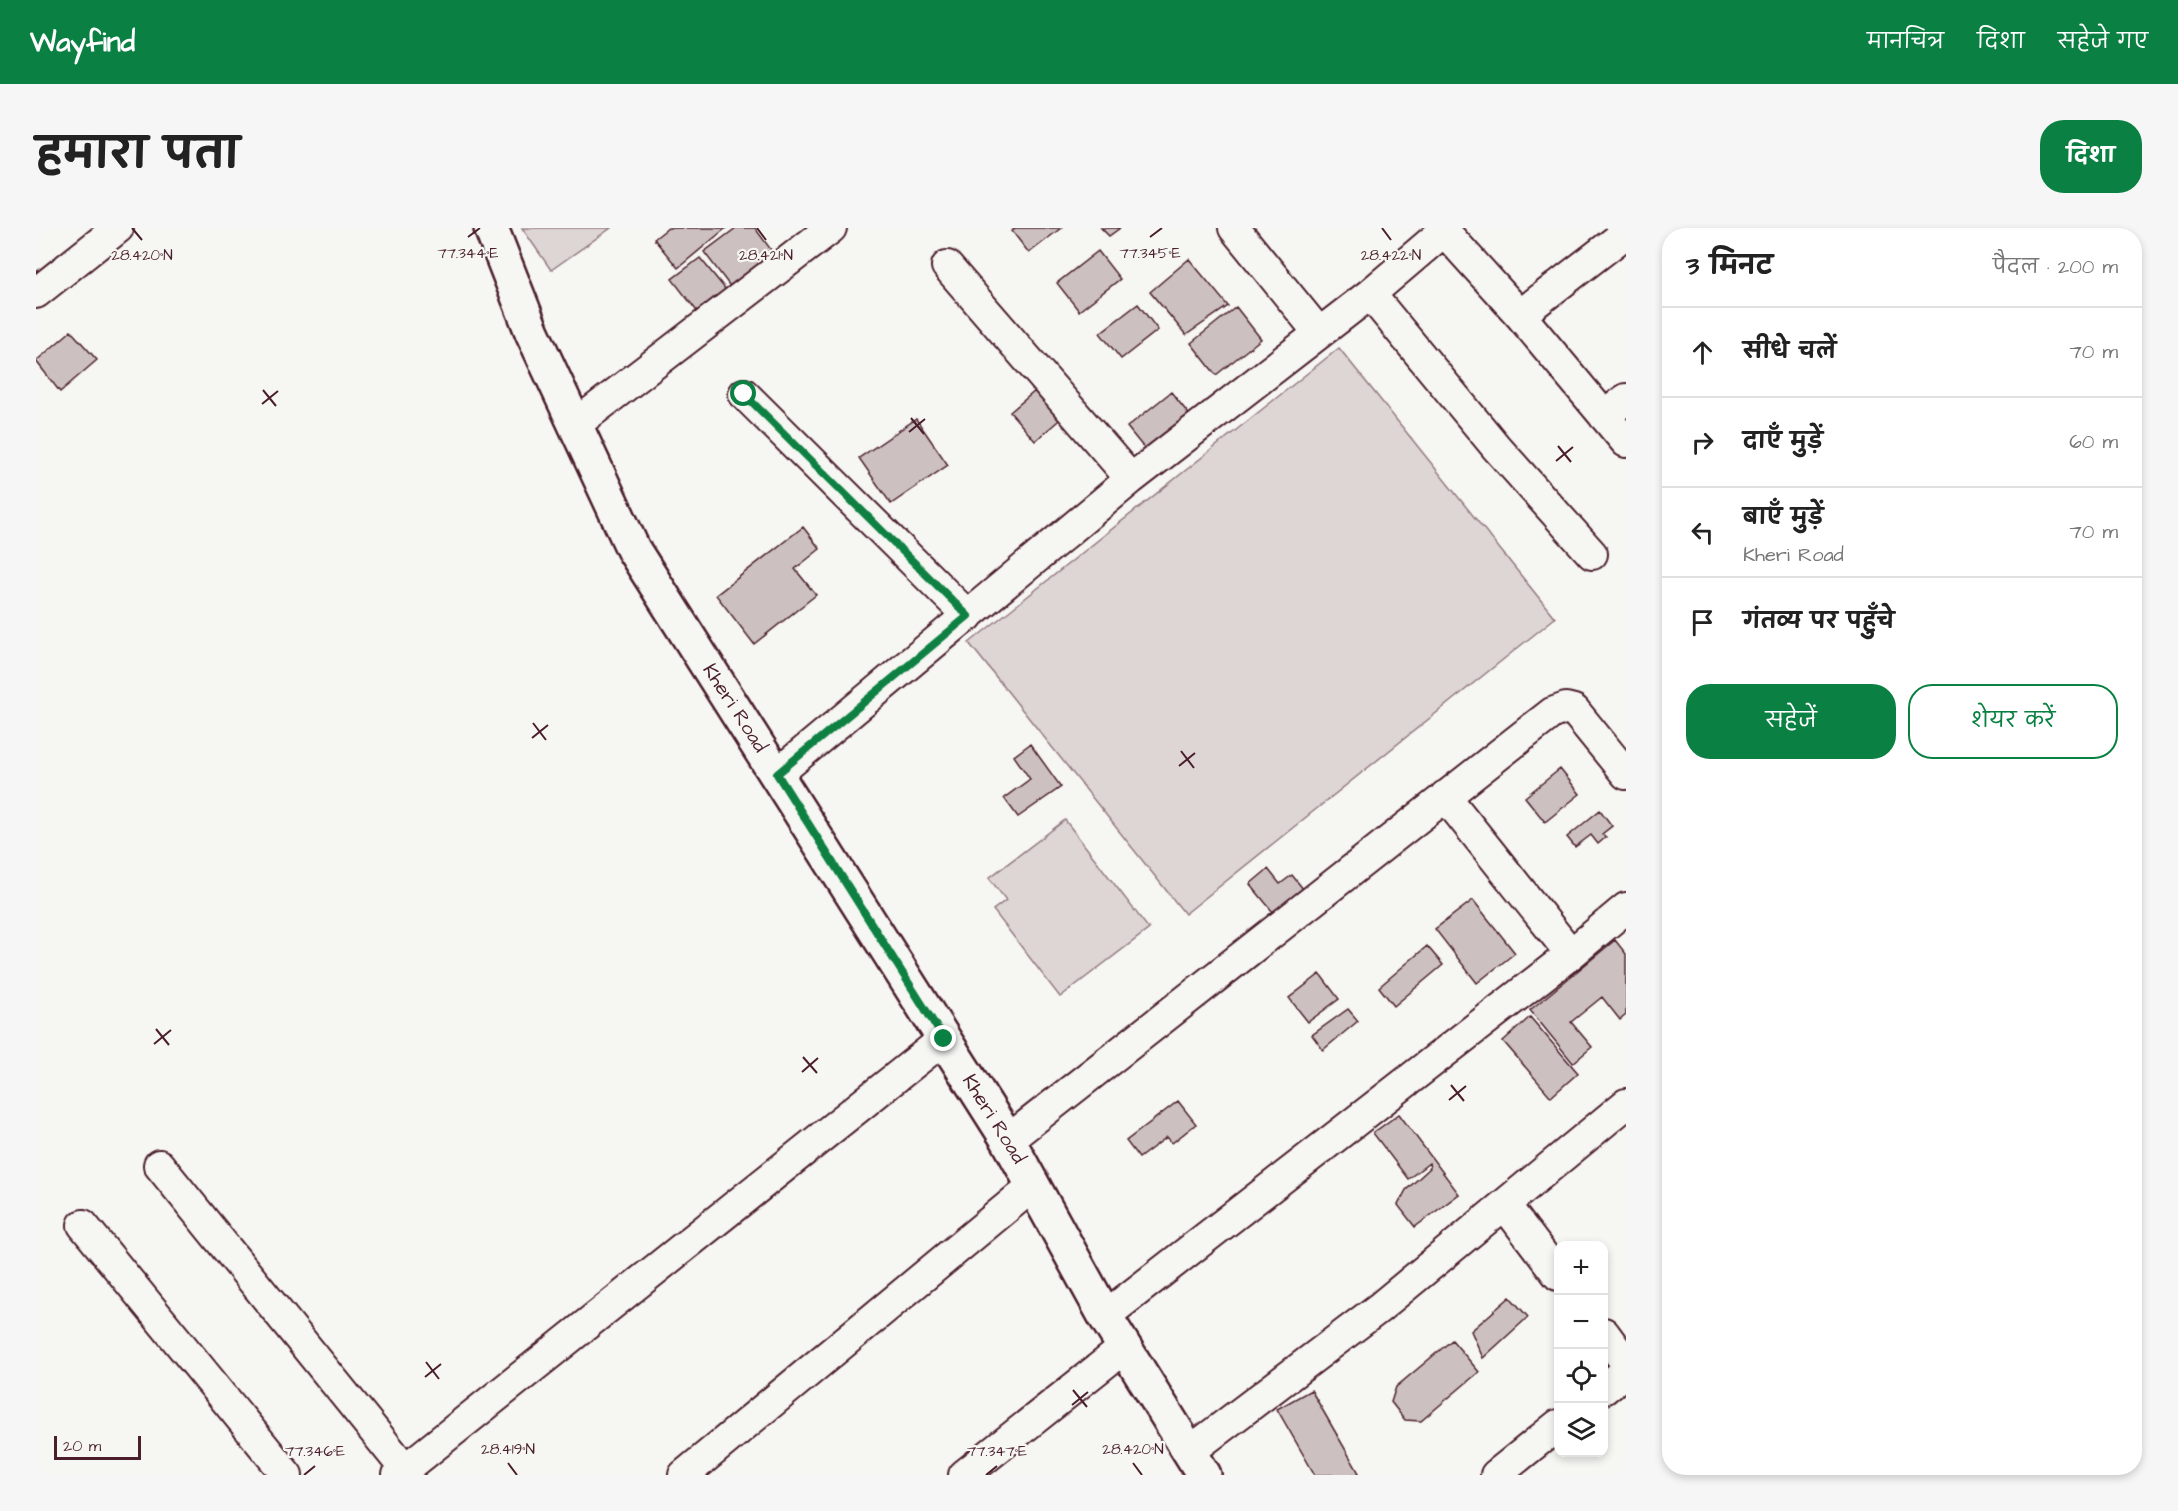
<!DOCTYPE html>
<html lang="hi">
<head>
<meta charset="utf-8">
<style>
  :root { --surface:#fff; --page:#f6f6f6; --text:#222; --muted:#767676; --line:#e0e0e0; --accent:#0b8043 }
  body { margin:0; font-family:"Architects Daughter","Playpen Sans Deva",sans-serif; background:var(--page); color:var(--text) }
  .controls { position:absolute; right:18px; bottom:18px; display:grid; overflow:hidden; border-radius:12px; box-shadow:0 3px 9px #0003 }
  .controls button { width:54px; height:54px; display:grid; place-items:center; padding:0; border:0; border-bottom:2px solid var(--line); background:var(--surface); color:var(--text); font:30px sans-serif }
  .scale { position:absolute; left:18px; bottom:15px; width:87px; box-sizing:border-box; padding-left:6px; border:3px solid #4a1f2b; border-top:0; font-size:16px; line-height:21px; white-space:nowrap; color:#4a1f2b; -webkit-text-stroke:4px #f6f6f2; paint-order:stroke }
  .stop { position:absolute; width:18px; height:18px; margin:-14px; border:4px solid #0b8043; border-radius:50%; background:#fff }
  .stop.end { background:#0b8043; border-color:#fff; box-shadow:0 2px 6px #0008 }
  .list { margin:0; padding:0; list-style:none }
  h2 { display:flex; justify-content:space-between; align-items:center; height:78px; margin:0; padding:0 24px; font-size:26px }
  h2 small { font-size:20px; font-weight:400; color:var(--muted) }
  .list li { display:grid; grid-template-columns:39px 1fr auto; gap:18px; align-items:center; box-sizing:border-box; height:90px; padding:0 24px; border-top:2px solid var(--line) }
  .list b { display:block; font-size:22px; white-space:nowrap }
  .list p { margin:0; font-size:20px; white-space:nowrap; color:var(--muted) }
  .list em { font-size:20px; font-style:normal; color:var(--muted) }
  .actions { display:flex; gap:12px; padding:18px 24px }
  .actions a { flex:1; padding:14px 0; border:2px solid var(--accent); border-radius:24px; text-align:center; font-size:21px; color:var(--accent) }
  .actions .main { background:var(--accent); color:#fff }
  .icon { flex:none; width:33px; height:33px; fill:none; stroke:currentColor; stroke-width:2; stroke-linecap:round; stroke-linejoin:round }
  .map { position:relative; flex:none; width:1590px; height:1247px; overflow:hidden; border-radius:24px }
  header { display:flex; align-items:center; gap:36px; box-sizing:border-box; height:84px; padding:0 30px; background:var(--accent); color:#fff }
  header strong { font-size:28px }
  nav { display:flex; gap:33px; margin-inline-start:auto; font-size:21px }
  .intro { display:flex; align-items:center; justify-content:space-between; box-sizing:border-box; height:144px; padding:0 36px }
  h1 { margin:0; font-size:42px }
  .button { padding:15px 27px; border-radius:24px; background:var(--accent); color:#fff; font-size:21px; font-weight:700 }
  main { display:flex; gap:36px; padding:0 36px }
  aside { flex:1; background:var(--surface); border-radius:24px; box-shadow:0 3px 9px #0003 }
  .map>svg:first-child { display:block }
  .green { fill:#ddd6d5; stroke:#947a80; stroke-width:1.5 }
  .building { fill:#ccc1c0; stroke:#4a1f2b; stroke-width:1.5 }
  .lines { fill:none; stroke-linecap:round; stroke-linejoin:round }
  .minor-casing { stroke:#4a1f2b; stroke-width:34 }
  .tertiary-casing { stroke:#4a1f2b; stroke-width:38 }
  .minor { stroke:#f6f6f2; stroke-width:30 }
  .tertiary { stroke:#f6f6f2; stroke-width:33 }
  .route { stroke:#0b8043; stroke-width:8 }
  .ticks { fill:none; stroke:#4a1f2b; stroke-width:2 }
  .labels { text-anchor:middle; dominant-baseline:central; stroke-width:4.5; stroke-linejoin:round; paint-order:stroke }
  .street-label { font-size:20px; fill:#4a1f2b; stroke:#f6f6f2 }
  .ticks-label { font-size:15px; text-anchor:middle; fill:#4a1f2b; stroke:#f6f6f2; stroke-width:4.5; stroke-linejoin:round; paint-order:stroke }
</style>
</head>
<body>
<header>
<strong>Wayfind</strong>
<nav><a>मानचित्र</a><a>दिशा</a><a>सहेजे गए</a></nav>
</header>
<div class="intro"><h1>हमारा पता</h1><a class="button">दिशा</a></div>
<main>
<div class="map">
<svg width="1590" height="1247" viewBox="0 0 1590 1247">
  <rect width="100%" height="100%" fill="#f6f6f2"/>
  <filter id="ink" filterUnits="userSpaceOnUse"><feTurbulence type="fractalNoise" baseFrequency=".0167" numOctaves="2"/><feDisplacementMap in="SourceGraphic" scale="12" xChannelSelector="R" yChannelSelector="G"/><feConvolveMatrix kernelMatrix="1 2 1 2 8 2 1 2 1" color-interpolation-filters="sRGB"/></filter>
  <g filter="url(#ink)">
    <path class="green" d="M486,0H575L515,42Z
      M1303,120L1519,390L1149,686L933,415Z
      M1029,592L1113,701L1024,769L957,682L970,672L953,650Z"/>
    <path class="building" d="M632,0H690L642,40L618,11Z
      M700,0H719L744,34L700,66L668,24Z
      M979,0H1025L993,25L976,3Z
      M1065,0H1084L1073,8Z
      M1062,23L1084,51L1043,83L1021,55Z
      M664,30L695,68L667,91L636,51Z
      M1153,31L1192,78L1150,107L1114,64Z
      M1102,76L1122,102L1085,131L1064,105Z
      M1200,79L1225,111L1180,147L1155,115Z
      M35,103L61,132L24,164L0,133Z
      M1005,158L1029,187L999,213L974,184Z
      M1135,164L1160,195L1116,230L1091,199Z
      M880,191L912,237L855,276L823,230Z
      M767,299L784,321L759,341L780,367L718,416L680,367Z
      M994,516L1025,559L982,589L968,570L994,551L978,528Z
      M1524,541L1544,566L1509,594L1489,569Z
      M1564,582L1576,598L1566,606L1570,609L1562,616L1555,607L1539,619L1531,609Z
      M1232,641L1244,656L1256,647L1275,671L1246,695L1214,656Z
      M1437,672L1479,725L1441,755L1399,701Z
      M1579,712L1590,726V787L1584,792L1566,769L1535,794L1556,819L1537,835L1494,782Z
      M1391,718L1407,737L1358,778L1343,759Z
      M1284,746L1303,771L1272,794L1253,770Z
      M1312,781L1322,793L1287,822L1276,807Z
      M1494,789L1542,845L1515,869L1467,813Z
      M1142,873L1160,896L1136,915L1131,909L1103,930L1090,913Z
      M1363,886L1423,966L1379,999L1362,977L1370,962L1394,940L1393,935L1372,951L1337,905Z
      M1474,1069L1492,1089L1447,1130L1435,1103Z
      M1416,1112L1443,1144L1385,1193L1369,1192L1355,1174L1360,1159Z
      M1275,1162L1323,1245L1320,1247H1279L1241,1181Z"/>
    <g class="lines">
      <defs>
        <path id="minor" d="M1198,0L1283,105
          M911,38L1095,251
          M0,65L82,0
          M1334,66L1460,219L1556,326
          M1484,87L1590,5
          M708,166L932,388
          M1568,188L1590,171
          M540,196L795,0
          M741,546L1095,251L1334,66L1408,3L1484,87L1590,214
          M1409,568L1535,726
          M972,912L1516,485L1530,480L1538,482L1590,546
          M123,937L369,1241
          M1469,977L1522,1047
          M47,997L251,1247
          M1069,1088L1535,726L1590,680
          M1568,1105L1590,1135
          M1568,1161L1590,1143
          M1153,1224L1343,1080L1590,876
          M362,1247L908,811
          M648,1247L998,957
          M928,1247L1088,1120
          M1460,1247L1522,1197"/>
        <path id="tertiary" d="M455,0L496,104L597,321L972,912L1069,1088L1168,1247"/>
      </defs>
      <use href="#minor" class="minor-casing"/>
      <use href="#tertiary" class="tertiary-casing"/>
      <use href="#minor" class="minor"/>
      <use href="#tertiary" class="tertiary"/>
    </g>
  </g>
  <g class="lines" filter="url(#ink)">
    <path class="route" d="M708,166L932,388L741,546L908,811"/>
  </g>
  <path class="ticks" d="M96,0L106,12M721,0L730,12M1346,0L1355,12M432,9L444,0M1114,9L1126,0M227,162L240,178M226,176L242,163M875,190L888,206M873,204L889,191M1522,218L1535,234M1520,233L1537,219M497,495L510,512M496,510L512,497M1145,523L1158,540M1143,538L1159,525M120,801L133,817M118,816L135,802M767,829L781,845M766,844L782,830M1415,857L1428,873M1413,872L1430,858M390,1134L403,1151M389,1149L405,1136M1037,1162L1051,1179M1036,1177L1052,1164M472,1235L481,1247M1097,1235L1106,1247M268,1247L279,1238M950,1247L961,1238"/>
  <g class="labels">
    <g class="street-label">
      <text transform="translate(699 480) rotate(57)">Kheri Road</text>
      <text transform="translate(958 891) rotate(58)">Kheri Road</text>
    </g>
  </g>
  <g class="ticks-label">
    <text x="432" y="30">77.344°E</text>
    <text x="1114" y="30">77.345°E</text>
    <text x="106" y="32">28.420°N</text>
    <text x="730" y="32">28.421°N</text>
    <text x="1355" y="32">28.422°N</text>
    <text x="472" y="1226">28.419°N</text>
    <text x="1097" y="1226">28.420°N</text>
    <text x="279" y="1228">77.346°E</text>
    <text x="961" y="1228">77.347°E</text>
  </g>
</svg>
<div class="controls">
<button>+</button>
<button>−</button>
<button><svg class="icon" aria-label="locate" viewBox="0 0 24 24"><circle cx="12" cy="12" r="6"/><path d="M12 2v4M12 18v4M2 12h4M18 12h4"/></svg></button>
<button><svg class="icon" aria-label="layers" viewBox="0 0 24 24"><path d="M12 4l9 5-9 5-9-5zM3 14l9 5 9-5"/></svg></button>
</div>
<div class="scale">20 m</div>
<div class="stop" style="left:708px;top:166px"></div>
<div class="stop end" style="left:908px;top:811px"></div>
</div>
<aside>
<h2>3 मिनट<small>पैदल · 200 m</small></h2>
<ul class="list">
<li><svg class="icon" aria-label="ahead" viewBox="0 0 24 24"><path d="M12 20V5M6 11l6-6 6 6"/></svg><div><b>सीधे चलें</b></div><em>70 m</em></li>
<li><svg class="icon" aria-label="right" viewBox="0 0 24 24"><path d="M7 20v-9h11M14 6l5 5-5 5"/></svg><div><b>दाएँ मुड़ें</b></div><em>60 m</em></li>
<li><svg class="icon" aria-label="left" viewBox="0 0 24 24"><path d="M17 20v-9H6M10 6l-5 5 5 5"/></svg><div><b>बाएँ मुड़ें</b><p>Kheri Road</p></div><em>70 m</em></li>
<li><svg class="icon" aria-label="arrive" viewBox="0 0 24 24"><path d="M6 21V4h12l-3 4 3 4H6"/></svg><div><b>गंतव्य पर पहुँचे</b></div></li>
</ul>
<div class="actions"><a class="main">सहेजें</a><a>शेयर करें</a></div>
</aside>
</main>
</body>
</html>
